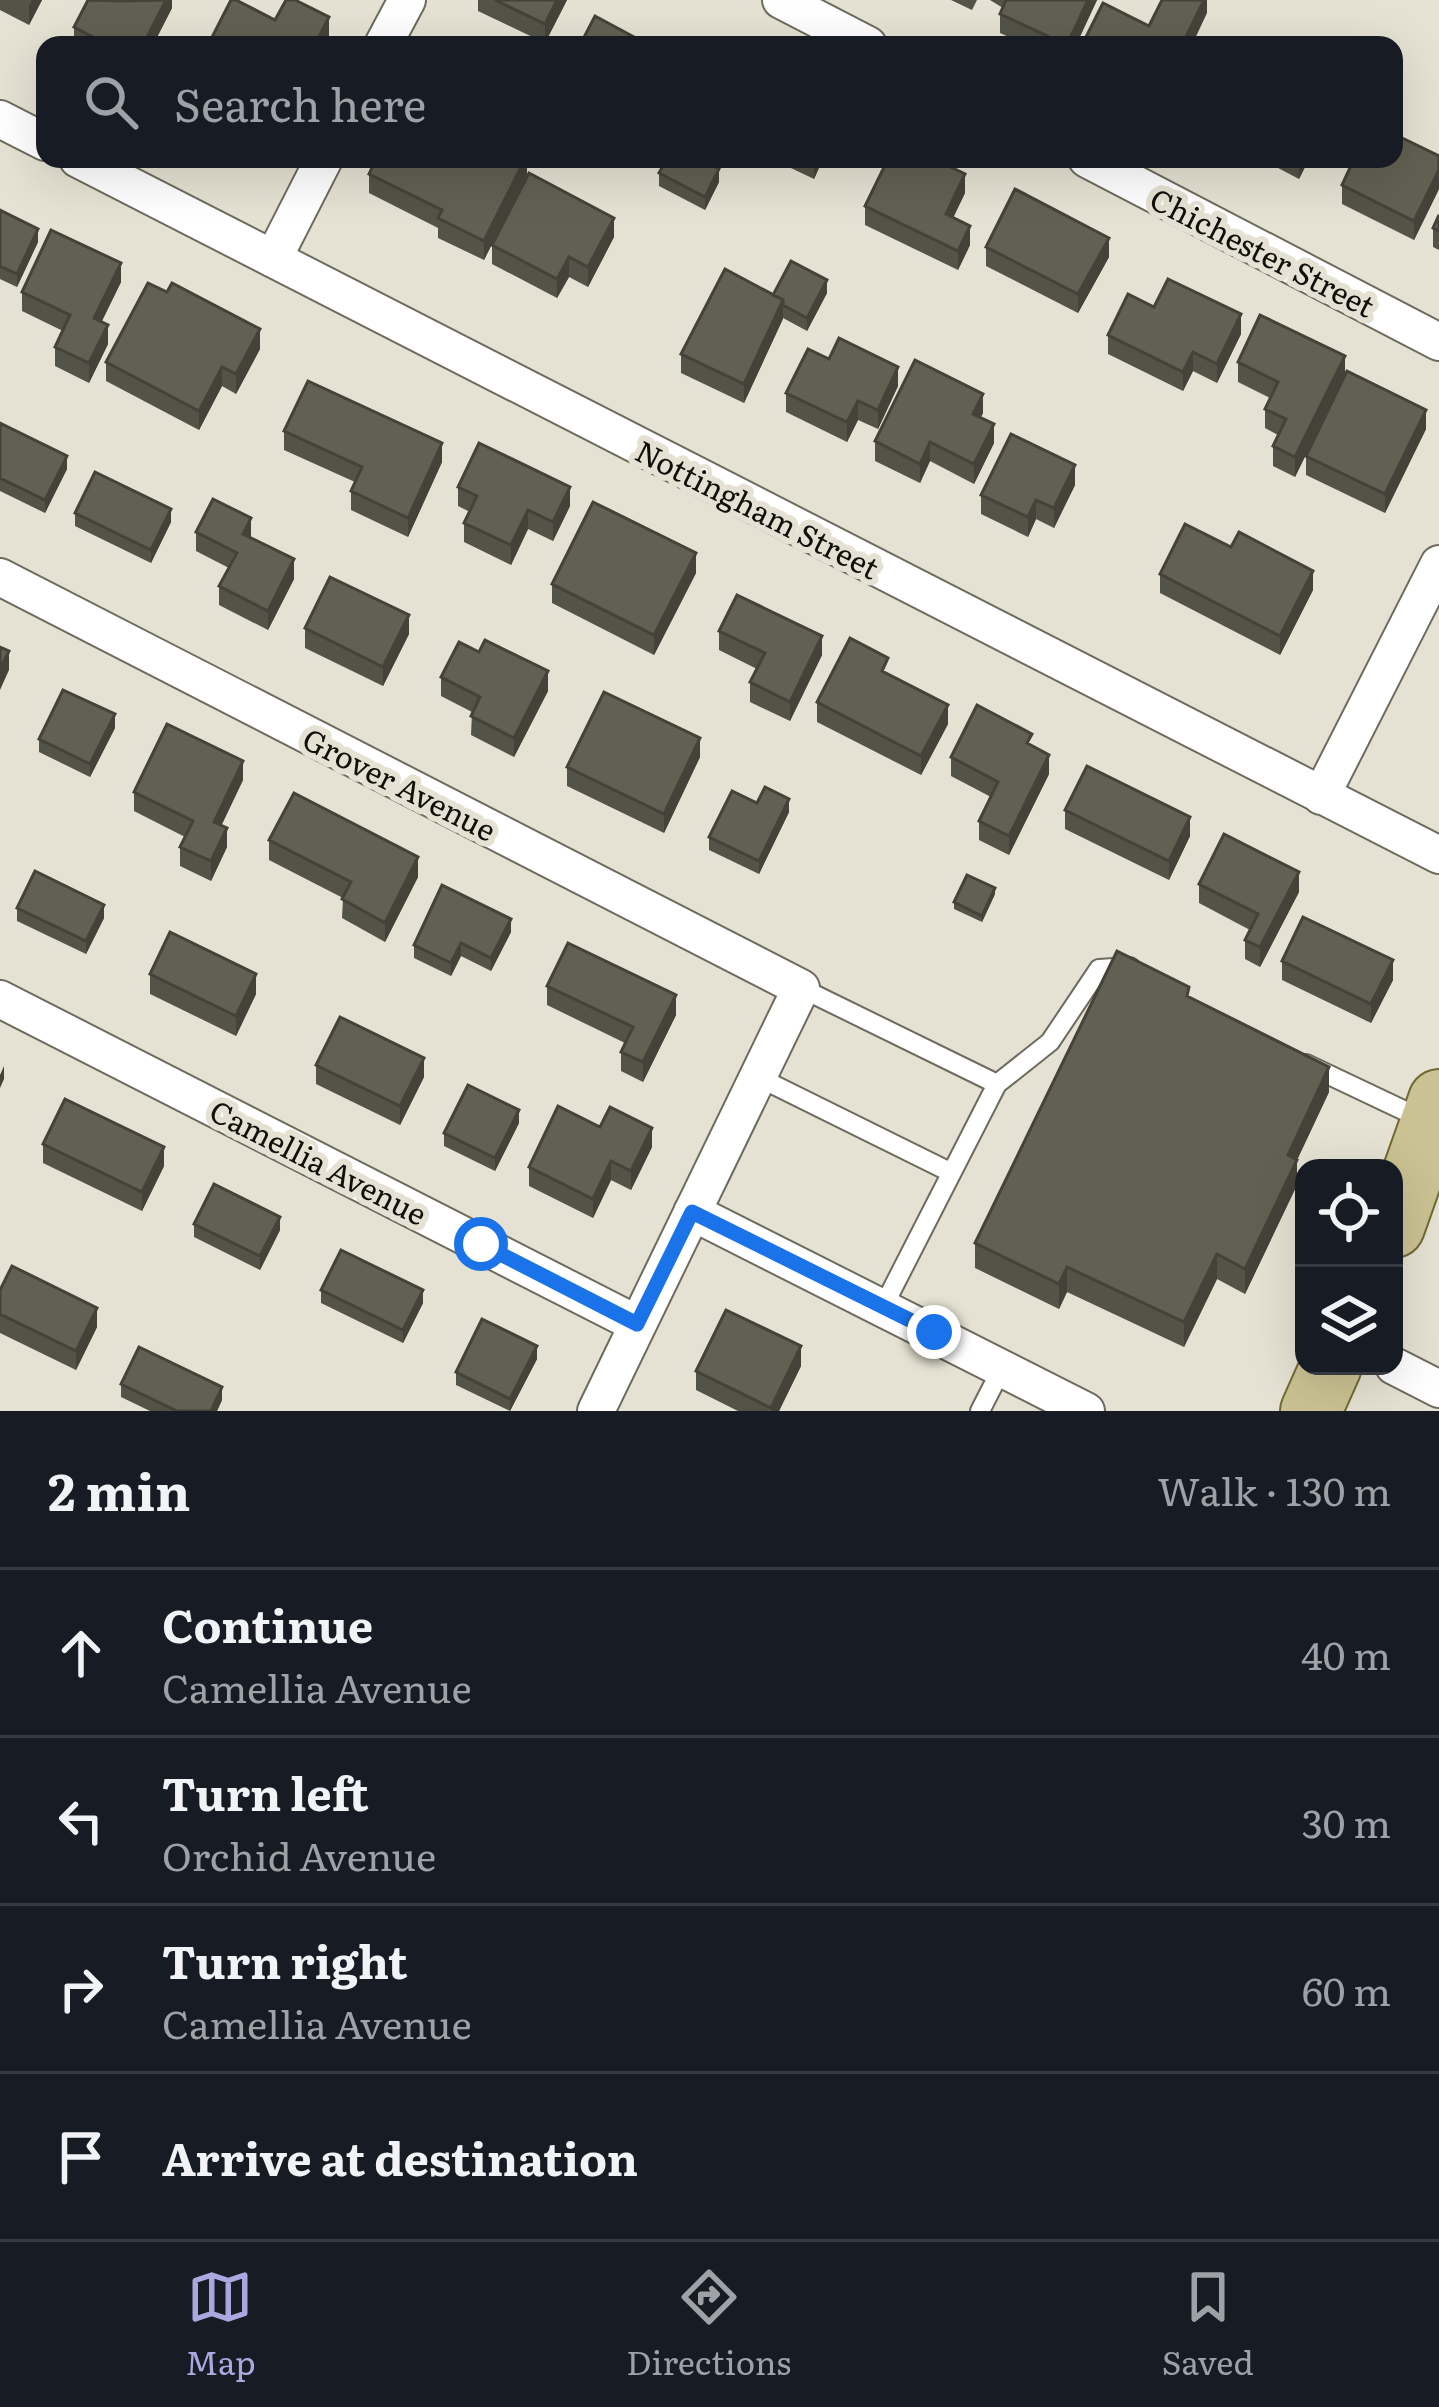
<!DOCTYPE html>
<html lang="en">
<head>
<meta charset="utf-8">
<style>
  :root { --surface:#171b24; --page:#242831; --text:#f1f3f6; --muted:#9ea1a6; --line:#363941; --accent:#a9a8df }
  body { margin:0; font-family:Literata,serif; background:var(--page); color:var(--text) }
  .controls { position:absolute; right:36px; bottom:36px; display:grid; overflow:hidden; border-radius:24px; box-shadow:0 12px 48px #0002 }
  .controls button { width:108px; height:108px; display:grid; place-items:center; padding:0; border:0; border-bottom:3px solid var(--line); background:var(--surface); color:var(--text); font:60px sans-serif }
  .stop { position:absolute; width:36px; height:36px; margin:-27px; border:9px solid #1a73e8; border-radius:50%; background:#fff }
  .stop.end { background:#1a73e8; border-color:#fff; box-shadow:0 3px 12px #0008 }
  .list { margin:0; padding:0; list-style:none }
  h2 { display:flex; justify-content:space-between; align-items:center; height:156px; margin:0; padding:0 48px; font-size:51px }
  h2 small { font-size:39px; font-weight:400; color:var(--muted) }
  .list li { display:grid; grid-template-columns:78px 1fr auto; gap:36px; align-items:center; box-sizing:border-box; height:168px; padding:0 48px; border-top:3px solid var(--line) }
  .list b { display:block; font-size:45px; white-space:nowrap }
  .list p { margin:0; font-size:39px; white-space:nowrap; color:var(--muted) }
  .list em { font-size:39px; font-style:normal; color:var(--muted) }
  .icon { flex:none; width:66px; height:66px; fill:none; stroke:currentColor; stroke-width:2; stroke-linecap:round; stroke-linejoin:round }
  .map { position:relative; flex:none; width:1439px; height:1411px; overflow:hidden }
  .search { position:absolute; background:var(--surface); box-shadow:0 12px 48px #0002; left:36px; right:36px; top:36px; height:132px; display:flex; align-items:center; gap:30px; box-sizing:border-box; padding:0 42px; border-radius:24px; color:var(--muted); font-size:45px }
  .sheet { height:828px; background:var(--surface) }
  nav { display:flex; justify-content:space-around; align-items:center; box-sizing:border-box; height:168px; border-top:3px solid var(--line); background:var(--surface); font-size:33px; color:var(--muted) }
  nav a { display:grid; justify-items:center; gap:6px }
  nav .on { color:var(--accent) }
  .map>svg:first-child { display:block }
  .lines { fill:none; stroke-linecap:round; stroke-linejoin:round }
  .service-casing { stroke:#6d6b5d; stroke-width:22 }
  .minor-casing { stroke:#6d6b5d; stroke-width:40 }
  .primary-casing { stroke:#736934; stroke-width:64 }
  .service { stroke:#fff; stroke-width:18 }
  .minor { stroke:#fff; stroke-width:36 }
  .primary { stroke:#cbc293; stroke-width:60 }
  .wall { fill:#545347 }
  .shaded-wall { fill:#454339 }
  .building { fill:#626052; stroke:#454339; stroke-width:3 }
  .route { stroke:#1a73e8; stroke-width:15 }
  .labels { text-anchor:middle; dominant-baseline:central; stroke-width:12; stroke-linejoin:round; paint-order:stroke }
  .street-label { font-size:30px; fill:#100f0a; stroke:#e5e2d3 }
</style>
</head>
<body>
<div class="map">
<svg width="1439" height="1411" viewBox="0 0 1439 1411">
  <rect width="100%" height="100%" fill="#e5e2d3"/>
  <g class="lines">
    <defs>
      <path id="service" d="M801,988L997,1084
        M1306,1064L1422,1119
        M758,1077L950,1172
        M883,1307L997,1084L1050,1042L1099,969L1130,967
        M980,1411L1002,1368"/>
      <path id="minor" d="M781,0L868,45
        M383,45L407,0
        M0,119L45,142
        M78,159L1439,855
        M1087,159L1439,342
        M273,259L324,159
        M0,577L801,988L596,1411
        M1321,796L1439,564
        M0,999L637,1324
        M692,1212L1086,1411
        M1394,1366L1439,1389"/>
      <path id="primary" d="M1394,1227L1439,1100
        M1311,1411L1331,1366"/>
    </defs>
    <use href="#service" class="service-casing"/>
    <use href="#minor" class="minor-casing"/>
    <use href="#primary" class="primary-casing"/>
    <use href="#service" class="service"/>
    <use href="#minor" class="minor"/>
    <use href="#primary" class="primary"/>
  </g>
  <path class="wall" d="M0,0H42L29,25L0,10Z
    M172,0V8L153,45H74V27L121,1Z
    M478,0H567L545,43L478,11Z
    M951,0H977L972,10Z
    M990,0H1097L1076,45H1026L1000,33V14L1003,8Z
    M1439,156V189L1414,240L1342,204V185Z
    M527,159V174L484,260L438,238V228L369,193V174Z
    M772,159H823L814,179Z
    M1261,159H1309L1299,179Z
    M659,173L719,182L705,210L659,186Z
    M965,193L953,217L970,245L958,270L865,225V206Z
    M0,210L38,242L17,287L0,279Z
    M1439,215V250L1433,247V228Z
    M614,237L588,287L569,277L557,298L492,264V245Z
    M986,247L1109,257L1078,313L986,266Z
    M121,282L102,321L108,344L89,383L55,366V347L63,331L22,311V292Z
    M167,292L260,349L236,394L222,386L199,430L106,381V362Z
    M827,293L807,331L783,318L744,403L681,373V354L773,295Z
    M1154,307L1241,334L1217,383L1193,371L1183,391L1108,354V335Z
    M829,359L898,386L878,429L858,420L847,442L786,412V393Z
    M1238,362L1345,375L1295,477L1273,466V446L1278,435L1265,428V409L1270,398L1238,382Z
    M983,413L981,417L994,443L974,484L930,461L920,483L875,461V441Z
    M0,423L67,469L45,513L0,491Z
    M1426,429L1385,513L1306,475V456Z
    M284,431L442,462L408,537L351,510V491L355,482L284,450Z
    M1075,485L1054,528L1036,519L1028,537L981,514V495Z
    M458,487L570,506L553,541L528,529L511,565L464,542V523L470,512L458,506Z
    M75,513L171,522L151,563L75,526Z
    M196,532L294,579L268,630L219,605V586L229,568L196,551Z
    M696,573L654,655L552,603V584Z
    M1160,574L1313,590L1280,655L1160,593Z
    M305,628L409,634L383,686L305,648Z
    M719,631L822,655L790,721L750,702V682L757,669L719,650Z
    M888,674L948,724L921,775L817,722V702Z
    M441,677L548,691L514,757L471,735L472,712L441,696Z
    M115,728L90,777L39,752V739Z
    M1032,746L1049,774L1009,855L979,840V821L991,797L951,776V757Z
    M700,757L664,833L567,786V767Z
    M243,780L221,826L227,847L211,881L180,866V847L185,837L134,811V792Z
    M757,803L789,812L759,874L709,850V837Z
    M1065,810L1190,836L1169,880L1065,829Z
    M269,840L418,877L385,942L342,918L343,898L269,860Z
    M1199,884L1299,892L1260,967L1245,959V940L1250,930L1199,903Z
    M995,894L982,922L954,909V902Z
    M17,908L104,918L86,954L17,921Z
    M511,932L491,971L461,956L451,976L414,958V945Z
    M1282,961L1393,980L1371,1023L1282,980Z
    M150,974L256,994L236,1036L150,994Z
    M547,986L676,1015L643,1082L621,1071V1052L625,1043L547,1005Z
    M1189,997L1329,1092L1297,1160V1185L1245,1294L1217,1279L1184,1347L1067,1292L1059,1309L975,1268V1243Z
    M316,1065L424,1077L400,1125L316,1084Z
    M519,1123L495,1171L444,1146V1133Z
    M600,1127L652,1147L631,1190L611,1180L593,1218L529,1186V1167Z
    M43,1144L164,1166L142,1211L43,1163Z
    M194,1224L280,1230L260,1270L194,1237Z
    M0,1290L97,1327L76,1370L0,1333Z
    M321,1290L423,1303L403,1343L321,1303Z
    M537,1359L510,1411L456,1385V1372Z
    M801,1366L779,1411H738L696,1390V1371Z
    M121,1384L222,1400L217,1411H150L121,1397Z"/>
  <path class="shaded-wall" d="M32,0H42L29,25V6Z
    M166,0H172V8L153,45H143Z
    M557,0H567L545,43V24Z
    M1088,0H1097L1076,45H1067Z
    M1204,0H1207V13L1192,45H1182Z
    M329,17V37L325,45H315Z
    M525,159H527V174L484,260V241Z
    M817,159H823L814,179V166Z
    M1309,159L1299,179V160Z
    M719,169V182L705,210V197Z
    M1439,170V189L1414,240V221Z
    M965,174V193L946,233V214Z
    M614,218V237L588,287V267Z
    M970,226V245L958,270V251Z
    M38,229V242L17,287V274Z
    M1109,238V257L1078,313V294Z
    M569,257V277L557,298V279Z
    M121,263V282L94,337V318Z
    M827,280V293L807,331V318Z
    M783,300V319L744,403V384Z
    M1241,314V334L1217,383V364Z
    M108,325V344L89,383V363Z
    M260,329V349L236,394V374Z
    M1193,352V371L1183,391V372Z
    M1345,356V375L1295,477V457Z
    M222,367V386L199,430V411Z
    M898,367V386L878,429V410Z
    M983,394V413L973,433V414Z
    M858,401V420L847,442V422Z
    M1426,410V429L1385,513V494Z
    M994,424V443L974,484V464Z
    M930,442V461L920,483V464Z
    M442,443V462L408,537V518Z
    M67,456V469L45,513V500Z
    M1075,465V485L1054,528V508Z
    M570,487V506L553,541V522Z
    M1036,500V519L1028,537V517Z
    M171,509V522L151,563V550Z
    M528,510V529L511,565V545Z
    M251,518V537L243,534Z
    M696,553V573L654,655V635Z
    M294,559V579L268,630V611Z
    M1313,571V590L1280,655V636Z
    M409,615V634L383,686V667Z
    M822,636V655L790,721V702Z
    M9,651V670L0,690V670Z
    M548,671V691L514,757V738Z
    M948,705V724L921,775V756Z
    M115,714V728L90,777V764Z
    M700,738V757L664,833V814Z
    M1049,755V774L1009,855V836Z
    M243,761V780L214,841V822Z
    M789,799V812L759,874V861Z
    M1190,817V836L1169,880V861Z
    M227,828V847L211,881V861Z
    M418,857V877L385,942V923Z
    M1299,872V892L1260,967V947Z
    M995,888V894L982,922V916Z
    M104,905V918L86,954V941Z
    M511,919V932L491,971V958Z
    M461,943V956L451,976V963Z
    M1393,960V980L1371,1023V1004Z
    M256,974V994L236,1036V1016Z
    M676,995V1015L643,1082V1062Z
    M424,1058V1077L400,1125V1106Z
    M4,1066V1079L0,1088V1075Z
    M1329,1067V1092L1297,1160V1185L1245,1294V1269L1288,1155Z
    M519,1110V1123L495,1171V1158Z
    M652,1128V1147L631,1190V1171Z
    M164,1147V1166L142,1211V1192Z
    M611,1161V1180L593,1218V1199Z
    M280,1217V1230L260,1270V1256Z
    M1217,1254V1279L1184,1347V1322Z
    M1067,1267V1292L1059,1309V1284Z
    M423,1290V1303L403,1343V1330Z
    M97,1308V1327L76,1370V1351Z
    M537,1346V1359L510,1411V1399Z
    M801,1346V1366L779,1411H771Z
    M222,1387V1400L217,1411H211Z"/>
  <path class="building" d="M88,0L121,1L166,0L143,45H108L74,27Z
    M231,0H236L275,20L286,0H295L329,17L315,45H208Z
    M495,0H557L545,24Z
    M1006,0H1088L1067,45L1000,14Z
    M1162,0H1204L1182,45H1082L1103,3L1149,26Z
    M595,16L649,45H580Z
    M1233,38L1247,45H1229Z
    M1394,134L1439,156V170L1414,221L1342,185L1354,159H1394Z
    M376,159H525L484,241L438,218L442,210L369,174Z
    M667,159H700L719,169L705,197L659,173Z
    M799,159H817L814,166Z
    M888,159H934L965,174L946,214L970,226L958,251L865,206Z
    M529,173L614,218L588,267L569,257L557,279L492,245Z
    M1015,189L1109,238L1078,294L986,247Z
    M0,210L38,229L17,274L0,266Z
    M1439,215V231L1433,228Z
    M51,230L121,263L94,318L108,325L89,363L55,347L70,315L22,292Z
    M791,261L827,280L807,318L783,305V300L773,295Z
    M725,269L783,300L744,384L681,354Z
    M1168,279L1241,314L1217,364L1193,352L1183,372L1108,335L1128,294L1154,307Z
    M148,283L167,292L172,283L260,329L236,374L222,367L199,411L106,362Z
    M1260,315L1345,356L1295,457L1273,446L1286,419L1265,409L1278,382L1238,362Z
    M839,338L898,367L878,410L858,401L847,422L786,393L808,349L829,359Z
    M915,360L983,394L973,414L994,424L974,464L930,442L920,464L875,441Z
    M1347,371L1426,410L1385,494L1306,456Z
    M308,381L442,443L408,518L351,491L362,467L284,431Z
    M0,423L67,456L45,500L0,478Z
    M1011,434L1075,465L1054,508L1036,500L1028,517L981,495Z
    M479,443L570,487L553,522L528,510L511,545L464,523L477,496L458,487Z
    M95,472L171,509L151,550L75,513Z
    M213,499L251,518L243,534L294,559L268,611L219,586L237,553L196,532Z
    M593,502L696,553L654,635L552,584Z
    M1185,524L1231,547L1239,532L1313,571L1280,636L1160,574Z
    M330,577L409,615L383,667L305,628Z
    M737,595L822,636L790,702L750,682L765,653L719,631Z
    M850,638L888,658L882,671L948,705L921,756L817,702Z
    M485,640L548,671L514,738L471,716L480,697L441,677L459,642L479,652Z
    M0,647L9,651L0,670Z
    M63,690L115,714L90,764L39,739Z
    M604,692L700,738L664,814L567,767Z
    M977,705L1032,734L1027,743L1049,755L1009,836L979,821L998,782L951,757Z
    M167,724L243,761L214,822L227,828L211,861L180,847L193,821L134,792Z
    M1087,766L1190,817L1169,861L1065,810Z
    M765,787L789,799L759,861L709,837L732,791L757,803Z
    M294,793L418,857L385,923L342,899L351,882L269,840Z
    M1224,834L1299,872L1260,947L1245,940L1258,914L1199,884Z
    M35,871L104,905L86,941L17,908Z
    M967,875L995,888L982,916L954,902Z
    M442,885L511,919L491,958L461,943L451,963L414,945Z
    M1303,917L1393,960L1371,1004L1282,961Z
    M170,932L256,974L236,1016L150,974Z
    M568,943L676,995L643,1062L621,1052L633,1027L547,986Z
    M1117,951L1189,987L1187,996L1329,1067L1288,1155L1297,1160L1245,1269L1217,1254L1184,1322L1067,1267L1059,1284L975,1243Z
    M340,1017L424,1058L400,1106L316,1065Z
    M468,1085L519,1110L495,1158L444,1133Z
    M65,1099L164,1147L142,1192L43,1144Z
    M558,1106L600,1127L610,1107L652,1128L631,1171L611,1161L593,1199L529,1167Z
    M214,1184L280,1217L260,1256L194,1224Z
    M341,1250L423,1290L403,1330L321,1290Z
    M12,1266L97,1308L76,1351L0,1314V1290Z
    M726,1310L801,1346L771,1408L696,1371Z
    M482,1319L537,1346L510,1399L456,1372Z
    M139,1347L222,1387L211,1411H177L121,1384Z"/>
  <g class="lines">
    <path class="route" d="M481,1244L637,1324L692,1212L934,1332"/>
  </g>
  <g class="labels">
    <g class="street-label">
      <text transform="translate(1263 251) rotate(27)">Chichester Street</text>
      <text transform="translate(758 508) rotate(27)">Nottingham Street</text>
      <text transform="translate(400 783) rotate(27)">Grover Avenue</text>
      <text transform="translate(319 1161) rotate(27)">Camellia Avenue</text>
    </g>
  </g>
</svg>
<div class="controls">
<button><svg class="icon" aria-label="locate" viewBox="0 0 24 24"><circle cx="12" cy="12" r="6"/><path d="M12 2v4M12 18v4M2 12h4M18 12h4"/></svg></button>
<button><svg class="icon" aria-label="layers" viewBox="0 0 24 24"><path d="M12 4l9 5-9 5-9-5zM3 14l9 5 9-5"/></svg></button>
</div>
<div class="stop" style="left:481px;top:1244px"></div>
<div class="stop end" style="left:934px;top:1332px"></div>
<div class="search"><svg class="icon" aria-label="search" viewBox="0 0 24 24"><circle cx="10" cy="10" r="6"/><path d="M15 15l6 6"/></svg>Search here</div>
</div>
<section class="sheet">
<h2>2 min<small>Walk · 130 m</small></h2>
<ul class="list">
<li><svg class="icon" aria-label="ahead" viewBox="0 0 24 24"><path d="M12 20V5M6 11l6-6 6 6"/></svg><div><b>Continue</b><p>Camellia Avenue</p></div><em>40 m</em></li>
<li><svg class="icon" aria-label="left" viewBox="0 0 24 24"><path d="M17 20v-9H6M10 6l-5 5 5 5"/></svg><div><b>Turn left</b><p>Orchid Avenue</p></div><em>30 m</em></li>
<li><svg class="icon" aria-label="right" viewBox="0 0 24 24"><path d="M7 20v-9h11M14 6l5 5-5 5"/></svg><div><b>Turn right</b><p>Camellia Avenue</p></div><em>60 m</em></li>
<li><svg class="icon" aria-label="arrive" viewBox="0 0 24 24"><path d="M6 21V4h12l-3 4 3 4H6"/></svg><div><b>Arrive at destination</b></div></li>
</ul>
</section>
<nav>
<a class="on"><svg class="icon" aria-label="map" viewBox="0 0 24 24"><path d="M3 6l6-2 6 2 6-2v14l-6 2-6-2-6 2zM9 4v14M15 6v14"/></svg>Map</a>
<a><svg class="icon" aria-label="directions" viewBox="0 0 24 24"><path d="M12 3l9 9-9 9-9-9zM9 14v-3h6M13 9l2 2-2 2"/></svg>Directions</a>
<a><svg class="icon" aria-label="saved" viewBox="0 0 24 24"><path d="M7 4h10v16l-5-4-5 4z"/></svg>Saved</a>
</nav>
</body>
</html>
